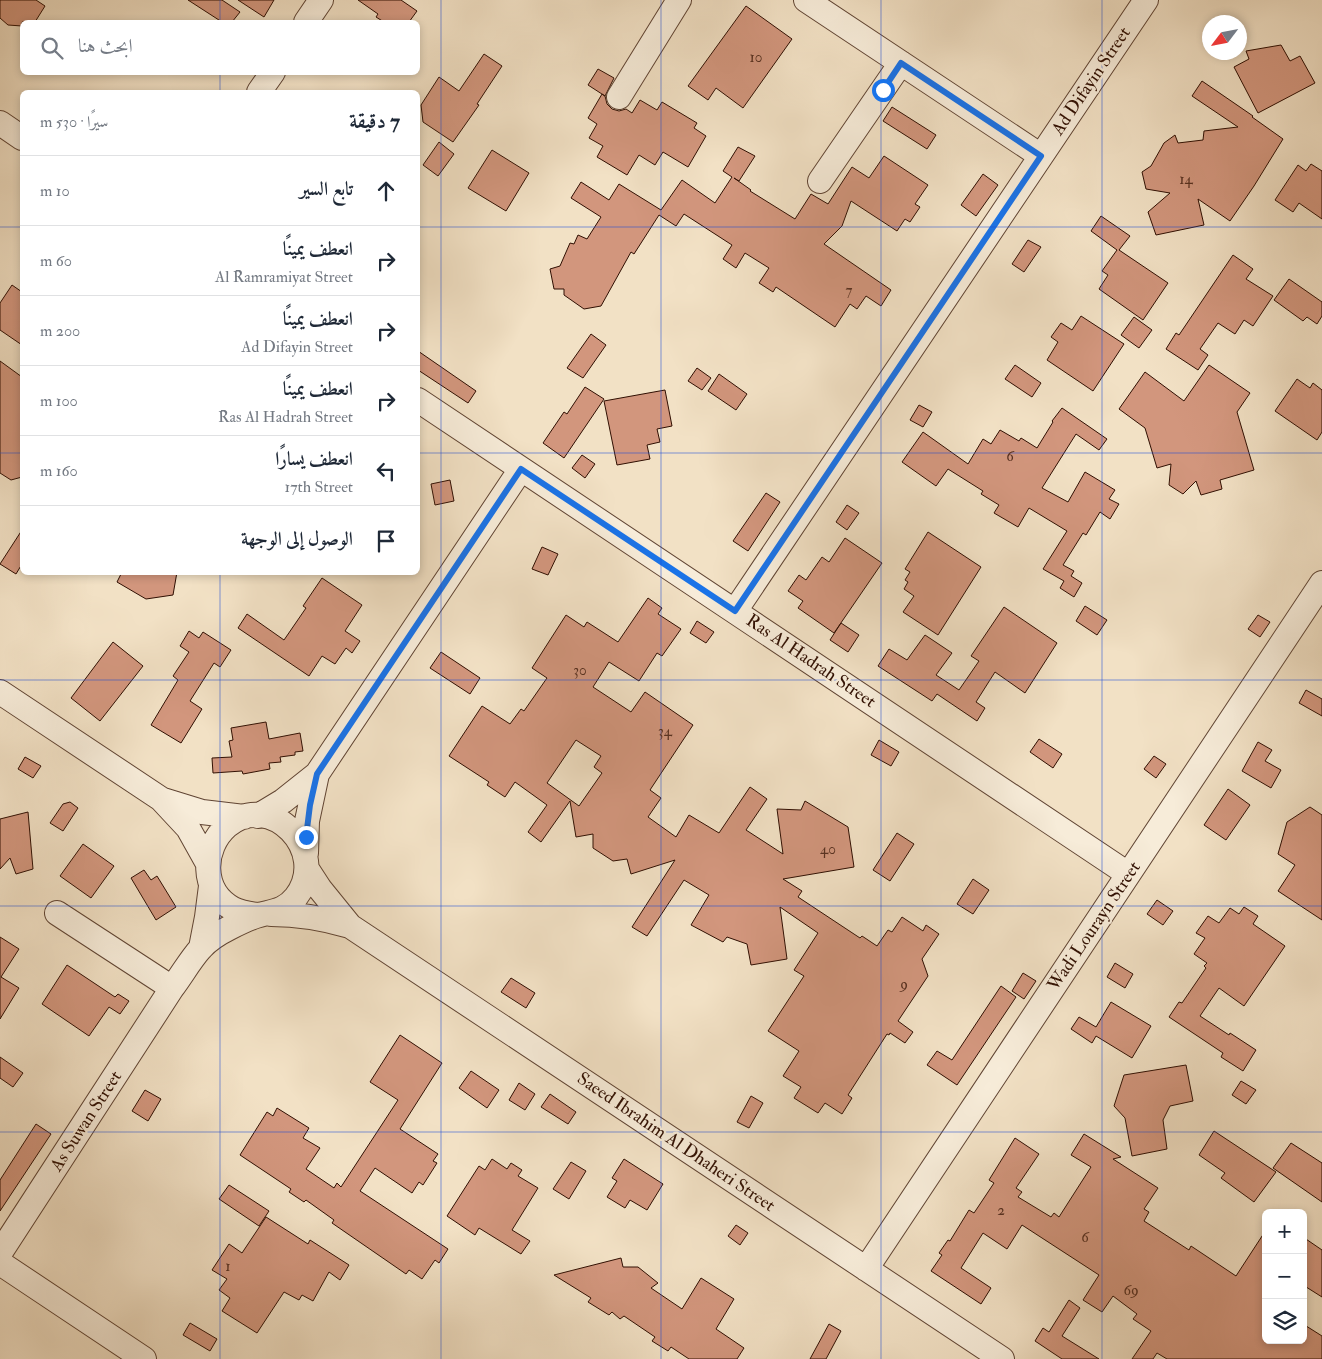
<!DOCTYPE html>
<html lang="ar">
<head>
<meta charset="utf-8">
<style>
  :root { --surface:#fff; --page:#f6f6f7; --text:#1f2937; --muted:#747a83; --line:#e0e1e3 }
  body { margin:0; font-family:"IM FELL Double Pica",Amiri,serif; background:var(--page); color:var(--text); direction:rtl }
  .controls { position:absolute; right:15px; bottom:15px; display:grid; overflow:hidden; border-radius:8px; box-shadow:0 2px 8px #0003 }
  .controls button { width:45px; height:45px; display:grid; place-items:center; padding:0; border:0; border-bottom:1px solid var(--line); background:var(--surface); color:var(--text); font:25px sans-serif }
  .compass { position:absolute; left:1202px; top:15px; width:45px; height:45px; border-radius:50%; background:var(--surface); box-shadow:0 2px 8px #0003; rotate:238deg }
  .stop { position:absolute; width:15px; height:15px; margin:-11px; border:4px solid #1a73e8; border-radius:50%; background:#fff }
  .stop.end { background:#1a73e8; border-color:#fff; box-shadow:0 1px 5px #0008 }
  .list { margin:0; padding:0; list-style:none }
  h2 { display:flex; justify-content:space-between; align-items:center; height:65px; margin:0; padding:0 20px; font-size:21px }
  h2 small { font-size:16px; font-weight:400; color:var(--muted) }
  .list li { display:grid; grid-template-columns:32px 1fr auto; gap:15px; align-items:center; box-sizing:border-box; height:70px; padding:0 20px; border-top:1px solid var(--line) }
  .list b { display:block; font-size:19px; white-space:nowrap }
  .list p { margin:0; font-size:16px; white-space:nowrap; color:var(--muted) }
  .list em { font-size:16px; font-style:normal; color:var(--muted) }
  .icon { flex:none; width:28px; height:28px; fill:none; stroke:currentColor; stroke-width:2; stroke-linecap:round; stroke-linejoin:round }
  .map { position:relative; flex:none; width:1322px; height:1359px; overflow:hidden; direction:ltr }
  .search { position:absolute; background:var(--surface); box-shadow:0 2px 8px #0003; left:20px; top:20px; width:400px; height:55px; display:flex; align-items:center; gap:12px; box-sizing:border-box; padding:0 18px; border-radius:8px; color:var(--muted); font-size:19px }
  .panel { position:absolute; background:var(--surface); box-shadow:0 2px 8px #0003; left:20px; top:90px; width:400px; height:485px; border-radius:8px; direction:rtl }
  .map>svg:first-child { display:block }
  .building { fill:#d2967d; stroke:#300f02; fill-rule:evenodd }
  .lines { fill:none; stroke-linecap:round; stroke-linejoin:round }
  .minor-casing { stroke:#604433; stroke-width:26 }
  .minor { stroke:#f7ecd9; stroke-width:24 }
  .route { stroke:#1a73e8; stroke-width:6 }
  .grid { fill:none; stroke:#1d4ed8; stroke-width:1; stroke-opacity:0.55 }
  .labels { text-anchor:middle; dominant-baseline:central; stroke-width:4.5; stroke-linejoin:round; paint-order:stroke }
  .number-label { font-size:15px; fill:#583121 }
  .street-label { font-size:18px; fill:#300f02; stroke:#f7ecd9 }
</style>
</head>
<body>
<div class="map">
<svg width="1322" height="1359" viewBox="0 0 1322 1359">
  <rect width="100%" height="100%" fill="#f2e1c5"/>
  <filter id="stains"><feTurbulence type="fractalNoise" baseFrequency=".004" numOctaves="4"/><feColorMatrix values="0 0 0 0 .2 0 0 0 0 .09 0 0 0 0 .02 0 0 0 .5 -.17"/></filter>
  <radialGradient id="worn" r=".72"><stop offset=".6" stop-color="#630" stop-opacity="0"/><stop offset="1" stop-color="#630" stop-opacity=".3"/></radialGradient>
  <path class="building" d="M0,0H36L45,6L35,22H22V26L8,25L0,18Z
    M188,0H222L240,12L232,22H222Z
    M238,0H274L264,17Z
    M358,0H401L417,11L409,22H384L376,17L378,14Z
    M746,6L792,39L743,108L716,88L708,100L688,86Z
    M1281,45L1290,61L1300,56L1315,83L1258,113L1234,67L1249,59L1246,51Z
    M484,54L502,66L477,104L479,105L453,142L423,122L421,105L439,77L459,91Z
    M598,69L614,78L605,96L588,85Z
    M1202,81L1253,116L1252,117L1283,139L1254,186L1230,221L1198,199L1204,225L1156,235L1148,212L1170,193L1146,189L1142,172L1151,166L1164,143L1175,135L1178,143L1203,140L1204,131L1238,127L1192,96Z
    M602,94L605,96L607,104L612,109L619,111L626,109L632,113L640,100L657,110L662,102L697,123L694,128L706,136L688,167L663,152L655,165L639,155L627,175L597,157L603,146L589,138L597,124L588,118Z
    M892,107L936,135L927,149L883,121Z
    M439,142L454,154L438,176L423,165Z
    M738,147L755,156L739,181L734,178L751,190L750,191L795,219L811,194L828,204L852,167L869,178L884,156L928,185L915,204L920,207L910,222L905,219L897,231L851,201L842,226L824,244L891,290L881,306L866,296L857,309L850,304L835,327L776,287L773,292L759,283L769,268L745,253L736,268L723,259L732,245L684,214L676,226L659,215L634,254L631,252L601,306L584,309L564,295V289H554L550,269L560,266L570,243L574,244L578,235L587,239L601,217L571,198L581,182L609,200L619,184L661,210L682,180L715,203L732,177L723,171Z
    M492,150L529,173L506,211L468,188Z
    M1311,164L1322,171V219L1299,203L1293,212L1275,200L1298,165L1306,171Z
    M983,174L998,185L976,216L961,205Z
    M1101,216L1130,236L1119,250L1168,283L1143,320L1099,289L1108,275L1102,271L1117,250L1091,231Z
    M1028,240L1041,247L1024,272L1012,264Z
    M1233,255L1253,269L1246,279L1273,296L1253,326L1244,320L1235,334L1218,323L1200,349L1208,355L1198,370L1166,349L1176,333L1179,335Z
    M1289,279L1322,302V316L1317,324L1307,317L1303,321L1274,300Z
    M12,285L22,292V345L0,330V303Z
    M1081,316L1124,344L1093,391L1047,360L1058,342L1051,337L1061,323L1072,330Z
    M1134,317L1152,330L1139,348L1121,335Z
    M591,334L606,345L583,378L567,368Z
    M418,351L476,391L468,403L418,370Z
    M0,361L22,377V477L11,480L0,473Z
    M1015,365L1041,383L1032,397L1005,379Z
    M1209,365L1250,393L1237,412L1254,470L1220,480L1222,489L1201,495L1196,481L1183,494L1169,485L1171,464L1157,468L1145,428L1119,409L1145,372L1184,401Z
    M697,368L711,378L702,390L688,381Z
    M719,374L747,394L736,410L708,391Z
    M1297,379L1310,388L1313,383L1322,390V432L1317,440L1275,411Z
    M585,387L604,399L564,458L543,443L564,412L567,414Z
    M665,390L672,426L657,429L660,442L647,445L650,459L617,465L604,401Z
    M919,405L932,412L923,427L910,420Z
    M1062,408L1107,439L1099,450L1076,434L1042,488L1068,502L1085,472L1115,490L1109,499L1119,504L1110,519L1100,512L1086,535L1083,533L1063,565L1074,571L1071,576L1082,583L1074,597L1060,588L1064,581L1043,569L1067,531L1029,508L1018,527L994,513L999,505L981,494L983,491L948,469L936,486L902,462L923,432L968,464L983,439L991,444L1000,430L1019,441L1021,438L1037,448L1053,422L1052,421Z
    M582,455L595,464L585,478L572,468Z
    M450,480L454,501L435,505L431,484Z
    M766,493L780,502L748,551L733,541Z
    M847,505L859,513L847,530L836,522Z
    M22,530V564L16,574L0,564Z
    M928,532L981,567L938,635L903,612L914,596L904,589L908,582L905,580L910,572L905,569Z
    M845,538L882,563L834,633L798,608L803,601L788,591L799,575L806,580L822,557L829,562Z
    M542,547L558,554L548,575L532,569Z
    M122,572H177L173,595L146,599L117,582Z
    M322,578L362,605L345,631L360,641L352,653L346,648L335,664L322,656L309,676L238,628L247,614L284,640L306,608L303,606Z
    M648,598L662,608L658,614L681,629L662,656L657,653L639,681L609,662L593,687L631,712L645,692L693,725L650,790L661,798L648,817L676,837L689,815L719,833L750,787L767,799L746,830L783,854L777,809L801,810L805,801L848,827L854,867L783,879L802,891L798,897L860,938L862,936L877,946L888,930L892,932L902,917L923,931L926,925L939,934L922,959L928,976L898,1021L913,1032L905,1043L890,1033L889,1035L887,1034L848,1095L852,1098L842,1114L825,1103L818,1113L794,1098L801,1087L783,1076L799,1051L768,1031L804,976L794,970L818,933L780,907L787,959L751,965L747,944L727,937L723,942L691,925L709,895L684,880L647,936L632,927L675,860L631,874L627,859L613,861L593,848V834L576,837L570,801L541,842L528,832L547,805L515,782L505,797L487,785L489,782L449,756L482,706L510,724L521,709L524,711L547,678L532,668L566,615L584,627L587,622L618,642ZM576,740L601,756L594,767L602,773L579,806L547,783Z
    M1085,606L1107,620L1097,635L1076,621Z
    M1004,607L1057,643L1025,693L995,672L976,702L985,708L977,721L937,694L932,701L878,666L889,649L907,660L925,635L952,653L936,675L959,690L979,661L971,656Z
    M1258,615L1270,622L1260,637L1248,629Z
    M697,621L714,632L706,643L690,633Z
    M841,623L859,635L848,652L830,640Z
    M189,631L199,638L203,632L231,650L220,667L214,663L190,701L202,709L181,743L151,725L178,680L173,676L189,652L180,646Z
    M113,642L143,666L100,721L71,698Z
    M441,652L480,678L470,694L430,668Z
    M1306,690L1322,699V716L1299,703Z
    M266,722L269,739L300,733L303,751L295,752V755L280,757L281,762L269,763L270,769L243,774L242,771L213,773L212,758L232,757L229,741L233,740L231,728Z
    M1039,739L1062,754L1053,768L1030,752Z
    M879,740L899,752L891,766L871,755Z
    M1258,742L1272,750L1265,761L1281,770L1271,788L1242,771Z
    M1154,756L1166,764L1156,778L1144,769Z
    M25,757L41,766L33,778L18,769Z
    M1228,789L1250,805L1226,840L1204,825Z
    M70,802L78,808L63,831L50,823L63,804Z
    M1310,807L1322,815V920L1278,891L1295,865L1278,854L1287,822Z
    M28,812L33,869L16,874L10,858L0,869V819Z
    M897,833L914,844L890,881L873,870Z
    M83,844L114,866L91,898L60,876Z
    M144,870L151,880L157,876L176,907L156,920L131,878Z
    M973,879L989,890L973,914L957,904Z
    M1157,900L1173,911L1163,925L1147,914Z
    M1244,907L1258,916L1253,924L1285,946L1244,1006L1219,988L1200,1016L1229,1035L1230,1033L1256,1050L1243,1071L1221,1057L1223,1053L1169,1017L1179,1002L1182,1003L1206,968L1204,966L1207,963L1194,954L1205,938L1196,933L1208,916L1219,923L1230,908L1239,914Z
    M0,937L19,949L1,977L19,988L0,1019Z
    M1115,963L1133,974L1125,988L1107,977Z
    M67,965L115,997L118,994L129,1001L120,1014L109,1007L89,1036L42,1004Z
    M1023,973L1036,981L1024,999L1012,991Z
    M511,978L535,993L526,1008L501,992Z
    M1001,986L1016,997L957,1085L927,1065L937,1051L952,1060Z
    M1111,1002L1151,1026L1132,1058L1096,1036L1092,1043L1071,1029L1079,1017L1096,1027Z
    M400,1035L442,1063L400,1129L438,1154L433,1161L437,1163L423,1185L419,1182L412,1193L375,1168L360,1191L448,1249L439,1263L435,1260L422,1279L409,1270L406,1274L332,1223L334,1220L306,1200L304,1202L289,1192L291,1189L240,1155L267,1112L273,1116L277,1108L309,1128L303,1138L320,1148L306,1169L334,1188L337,1183L341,1187L398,1100L370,1082Z
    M0,1057L23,1073L13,1087L0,1078Z
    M1186,1065L1193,1101L1170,1106L1163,1120L1167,1149L1132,1156L1125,1118L1114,1106L1124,1075Z
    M471,1071L499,1090L487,1108L459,1088Z
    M1241,1081L1256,1090L1246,1104L1232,1095Z
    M519,1083L535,1094L525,1110L509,1100Z
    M145,1090L161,1099L148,1121L132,1111Z
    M550,1094L576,1112L568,1124L541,1107Z
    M751,1096L763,1103L749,1128L737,1122Z
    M36,1124L51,1134L0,1211V1180Z
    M1214,1131L1276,1172L1254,1202L1221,1178L1225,1173L1199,1155Z
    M1084,1134L1121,1157L1113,1159L1158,1188L1144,1209L1149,1212L1144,1221L1189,1250L1191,1246L1236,1276L1266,1230V1340H1303V1324L1322,1336V1359H1167L1157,1353L1153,1359H1132L1151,1331L1133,1319L1137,1314L1113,1296L1102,1312L1083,1300L1099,1275L1022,1225L1007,1249L983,1233L961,1268L991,1288L981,1304L931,1271L942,1255L939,1253L948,1240L950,1241L969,1210L974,1213L994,1183L989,1180L1015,1138L1039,1154L1016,1188L1022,1192L1018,1197L1051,1217L1054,1213L1059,1217L1091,1167L1071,1155Z
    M1291,1143L1322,1163V1202L1273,1168Z
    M492,1159L507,1169L511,1163L522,1170L518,1176L538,1188L512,1230L530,1241L521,1254L479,1228L475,1235L447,1216L479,1166L485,1170Z
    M624,1159L663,1184L647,1210L630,1200L625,1208L607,1197L617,1181L612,1178Z
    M571,1162L586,1171L569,1199L553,1189Z
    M229,1185L269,1211L259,1226L219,1199Z
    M266,1217L308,1244L310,1240L349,1265L340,1280L329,1272L313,1301L302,1295L299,1300L284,1292L257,1333L222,1311L230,1298L219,1290L227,1279L212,1270L229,1244L242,1253Z
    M736,1225L748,1233L740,1245L728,1236Z
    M1303,1237L1322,1250V1297L1303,1285Z
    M621,1258L623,1267H638L658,1283L651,1288L682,1309L701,1278L734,1299L716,1329L744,1348L737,1359H689L671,1347L668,1351L652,1341L655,1337L624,1316L620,1319L612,1312L609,1315L588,1302L591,1298L554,1275Z
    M1069,1300L1080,1308L1062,1336L1099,1359H1062L1035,1341L1043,1328L1049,1332Z
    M190,1323L217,1339L210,1351L183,1335Z
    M829,1324L841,1331L826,1359H810Z"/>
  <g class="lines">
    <defs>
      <path id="minor" d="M806,0L1041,156
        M306,22L321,0
        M259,92L273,72
        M619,97L679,0
        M0,123L22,138
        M820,181L901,63
        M418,400L1128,874
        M735,611L1146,0
        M0,692L161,799L188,828L207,862
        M163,800L202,812L244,817
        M258,816L283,801L317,774L521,469
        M306,853L307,821L317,774
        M307,869L320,889L350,926L1002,1359
        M57,913L172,988
        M271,914C298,914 323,918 350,926
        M201,948L207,917L211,886
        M0,1253L172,988C182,975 190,960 201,948C208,940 219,933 229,928C237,924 247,919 256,916C272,911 284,912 296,897C331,851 270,789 227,826C202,848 200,891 233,909C241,913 249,914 258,915
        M0,1263L144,1359
        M866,1269L1322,583"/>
    </defs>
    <use href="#minor" class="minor-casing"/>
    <use href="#minor" class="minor"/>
  </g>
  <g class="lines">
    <path class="route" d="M306,837L310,805L317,774L521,469L735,611L1041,156L901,63L883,90"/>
  </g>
  <path class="grid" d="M220,0V22M441,0V1359M661,0V1359M881,0V1359M1102,0V1359M220,72V92M0,227H22M418,227H1322M0,453H22M418,453H1322M220,572V1359M0,680H1322M0,906H1322M0,1132H1322"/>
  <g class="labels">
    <g class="number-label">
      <text x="756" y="57">10</text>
      <text x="1186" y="179">14</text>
      <text x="849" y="290">7</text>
      <text x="1010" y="456">6</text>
      <text x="580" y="670">30</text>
      <text x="665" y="731">34</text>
      <text x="828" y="849">40</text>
      <text x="904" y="984">9</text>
      <text x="1001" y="1210">2</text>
      <text x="1085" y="1237">6</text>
      <text x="228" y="1266">1</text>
      <text x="1131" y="1290">69</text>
    </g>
    <g class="street-label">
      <text transform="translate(1091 81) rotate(-56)">Ad Difayin Street</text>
      <text transform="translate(811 661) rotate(34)">Ras Al Hadrah Street</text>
      <text transform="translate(1094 926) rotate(-56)">Wadi Lourayn Street</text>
      <text transform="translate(86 1121) rotate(-57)">As Suwan Street</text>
      <text transform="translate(676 1142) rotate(34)">Saeed Ibrahim Al Dhaheri Street</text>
    </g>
  </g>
  <rect width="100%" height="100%" filter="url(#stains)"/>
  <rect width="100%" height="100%" fill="url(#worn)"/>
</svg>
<div class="controls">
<button>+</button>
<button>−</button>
<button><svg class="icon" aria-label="layers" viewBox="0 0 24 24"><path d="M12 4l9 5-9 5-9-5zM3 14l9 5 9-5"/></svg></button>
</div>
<svg class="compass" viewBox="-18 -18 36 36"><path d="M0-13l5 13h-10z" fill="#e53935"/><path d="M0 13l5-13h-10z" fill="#747a83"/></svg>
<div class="stop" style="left:883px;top:90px"></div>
<div class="stop end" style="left:306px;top:837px"></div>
<div class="search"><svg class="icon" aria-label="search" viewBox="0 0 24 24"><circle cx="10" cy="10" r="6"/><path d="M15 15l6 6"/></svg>ابحث هنا</div>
<section class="panel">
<h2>7 دقيقة<small>سيرًا · 530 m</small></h2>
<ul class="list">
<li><svg class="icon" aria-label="ahead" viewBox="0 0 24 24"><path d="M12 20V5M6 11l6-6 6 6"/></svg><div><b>تابع السير</b></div><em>10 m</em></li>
<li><svg class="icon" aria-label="right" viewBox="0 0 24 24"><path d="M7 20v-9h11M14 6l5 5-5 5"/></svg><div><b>انعطف يمينًا</b><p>Al Ramramiyat Street</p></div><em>60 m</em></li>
<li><svg class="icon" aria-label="right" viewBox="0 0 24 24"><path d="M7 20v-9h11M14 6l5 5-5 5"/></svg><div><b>انعطف يمينًا</b><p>Ad Difayin Street</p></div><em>200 m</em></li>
<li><svg class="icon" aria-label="right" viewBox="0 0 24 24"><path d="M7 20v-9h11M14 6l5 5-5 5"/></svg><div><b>انعطف يمينًا</b><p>Ras Al Hadrah Street</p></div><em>100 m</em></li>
<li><svg class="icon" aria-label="left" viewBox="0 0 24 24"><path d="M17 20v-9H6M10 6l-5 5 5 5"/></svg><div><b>انعطف يسارًا</b><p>17th Street</p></div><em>160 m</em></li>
<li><svg class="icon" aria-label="arrive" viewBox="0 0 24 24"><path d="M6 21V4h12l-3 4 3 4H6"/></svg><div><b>الوصول إلى الوجهة</b></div></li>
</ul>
</section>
</div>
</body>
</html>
